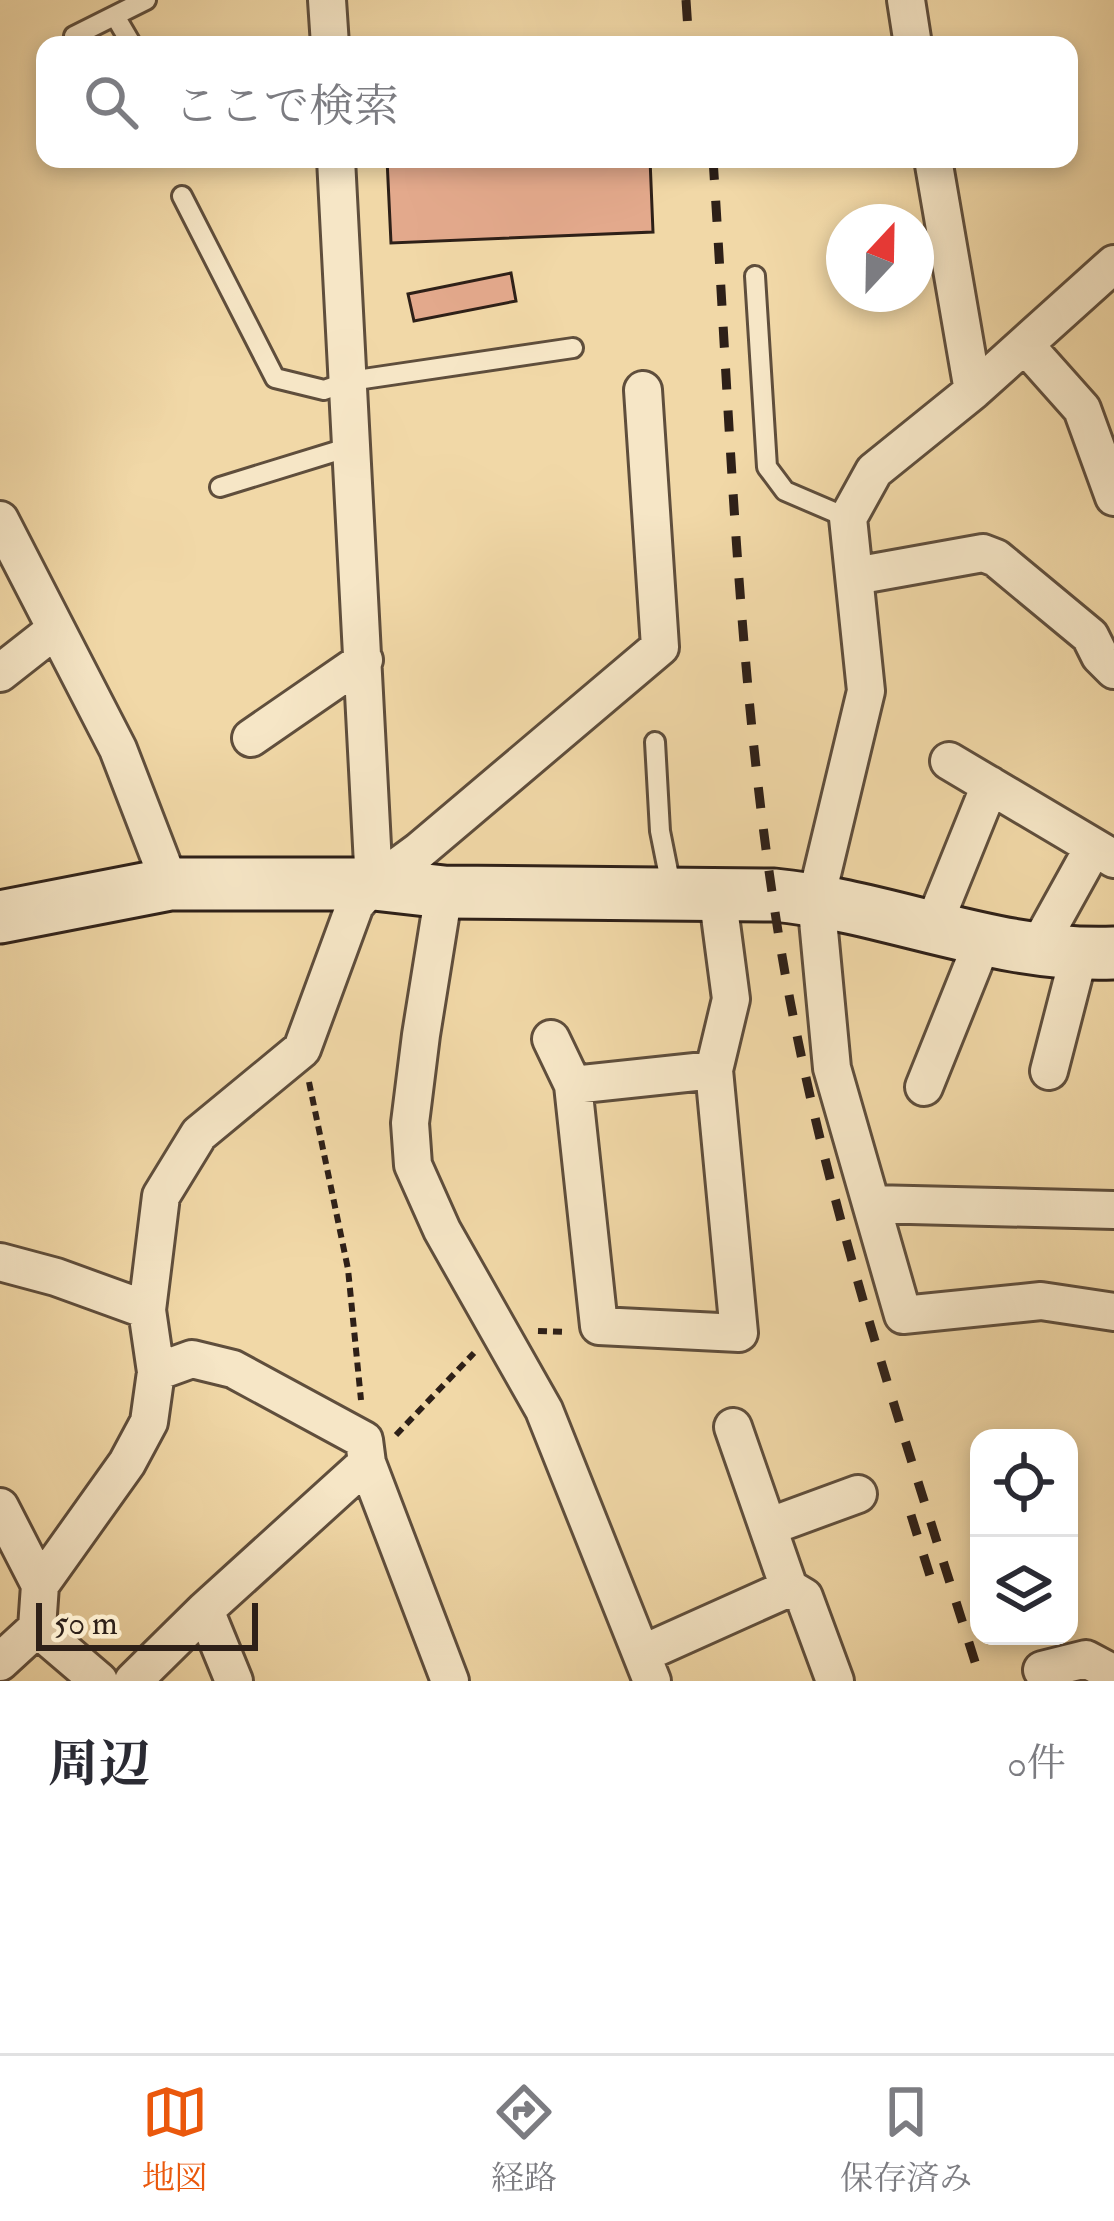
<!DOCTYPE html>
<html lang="ja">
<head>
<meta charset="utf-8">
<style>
  :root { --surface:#fff; --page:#f2f2f3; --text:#2b2b33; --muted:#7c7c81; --line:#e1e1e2; --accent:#ea580c }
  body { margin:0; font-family:"IM FELL Double Pica","Noto Serif JP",serif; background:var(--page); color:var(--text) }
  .controls { position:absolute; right:36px; bottom:36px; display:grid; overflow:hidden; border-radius:24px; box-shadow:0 6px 18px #0003 }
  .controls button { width:108px; height:108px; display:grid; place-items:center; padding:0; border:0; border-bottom:3px solid var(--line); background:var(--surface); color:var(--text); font:60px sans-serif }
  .compass { position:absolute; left:826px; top:204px; width:108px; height:108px; border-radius:50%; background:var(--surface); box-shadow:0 6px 18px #0003; rotate:22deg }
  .scale { position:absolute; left:36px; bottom:30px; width:222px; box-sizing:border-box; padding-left:12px; border:6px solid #2e2018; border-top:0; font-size:33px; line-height:42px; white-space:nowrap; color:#2e2018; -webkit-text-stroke:9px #f6e6c6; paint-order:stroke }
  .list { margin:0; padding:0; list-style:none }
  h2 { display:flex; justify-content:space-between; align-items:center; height:156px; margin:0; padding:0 48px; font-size:51px }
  h2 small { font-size:39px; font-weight:400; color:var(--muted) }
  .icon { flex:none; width:66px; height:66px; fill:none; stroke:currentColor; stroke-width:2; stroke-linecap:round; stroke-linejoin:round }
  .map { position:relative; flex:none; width:1114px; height:1681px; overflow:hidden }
  .search { position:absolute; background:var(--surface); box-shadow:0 6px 18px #0003; left:36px; right:36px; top:36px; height:132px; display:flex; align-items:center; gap:30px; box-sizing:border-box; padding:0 42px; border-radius:24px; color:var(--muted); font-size:45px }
  .sheet { height:372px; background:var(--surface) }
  nav { display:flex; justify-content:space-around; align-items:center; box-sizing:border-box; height:168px; border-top:3px solid var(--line); background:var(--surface); font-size:33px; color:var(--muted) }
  nav a { display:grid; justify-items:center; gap:6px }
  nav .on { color:var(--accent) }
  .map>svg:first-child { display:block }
  .building { fill:#e3a98c; stroke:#2e2018; stroke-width:3 }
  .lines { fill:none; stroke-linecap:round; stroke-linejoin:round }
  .lane-casing { stroke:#5f4e3c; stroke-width:24 }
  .street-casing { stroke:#5f4e3c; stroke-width:42 }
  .secondary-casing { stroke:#2e2018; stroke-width:57 }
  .path { stroke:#2e2018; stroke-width:6; stroke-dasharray:9 6; stroke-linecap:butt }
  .lane { stroke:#f6e6c6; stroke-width:18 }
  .street { stroke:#f6e6c6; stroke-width:36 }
  .secondary { stroke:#f6e6c6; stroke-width:51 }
  .rail { stroke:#2e2018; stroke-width:9; stroke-dasharray:21 21; stroke-linecap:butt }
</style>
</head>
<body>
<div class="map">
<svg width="1114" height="1681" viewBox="0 0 1114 1681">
  <rect width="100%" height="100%" fill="#f1d8a7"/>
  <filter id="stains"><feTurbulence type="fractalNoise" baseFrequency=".00167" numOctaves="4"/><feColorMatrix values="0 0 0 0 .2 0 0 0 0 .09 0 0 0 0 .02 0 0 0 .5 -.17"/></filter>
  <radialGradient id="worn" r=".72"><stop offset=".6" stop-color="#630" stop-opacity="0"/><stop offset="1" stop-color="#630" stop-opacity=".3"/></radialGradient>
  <path class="building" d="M387,159H650L653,232L391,243Z
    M511,273L516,301L414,321L408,294Z"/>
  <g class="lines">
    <defs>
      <path id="lane" d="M115,16L132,45
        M74,36L146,0
        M182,196L275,378L324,390L350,381L573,348
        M755,276L767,467L785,491L848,518
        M220,487L353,446
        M655,742L660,831L672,891"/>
      <path id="street" d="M327,0L330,45
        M906,0L913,45
        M336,159L374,884
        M933,159L973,391
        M1114,264L973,391L874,471L848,518L866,691L816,899L832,1068L903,1315L1041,1301L1114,1312
        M1025,345L1082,409L1114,497
        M0,520L118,749L170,884
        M855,576L983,553L996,558L1090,636L1100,656L1114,670
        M0,673L56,629
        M251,738L364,660
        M949,761L1114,859
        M444,892L421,1035L410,1123L413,1165L442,1230L544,1410L652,1681
        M933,926L990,785
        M1037,949L1093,848
        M551,1039L573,1085L599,1326L739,1333L714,1070L731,999L717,893
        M1049,1071L1079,955
        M573,1085L714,1070
        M924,1087L984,938
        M871,1204L1114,1210
        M0,1262L56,1277L147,1310
        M156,1372L192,1359L233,1369L364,1440L367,1463L450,1681
        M733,1427L789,1588
        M0,1507L40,1585
        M768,1527L858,1494
        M205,1610L234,1681
        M37,1628L99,1681
        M642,1654L789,1588L804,1597L835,1681
        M0,1662L37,1628L40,1585L127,1463L149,1422L156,1372L147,1310L161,1196L199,1134L302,1049L355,905L374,884L419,851L660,647L643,390
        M1042,1670L1086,1659L1114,1674
        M133,1681L205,1610L367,1463"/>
      <path id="secondary" d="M0,917L170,884H374L444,892L774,895C888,906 998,958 1114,953"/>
    </defs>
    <use href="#lane" class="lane-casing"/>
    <use href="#street" class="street-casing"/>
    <use href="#secondary" class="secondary-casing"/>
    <path class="path" d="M309,1082L348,1269L361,1400
      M538,1331L567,1332
      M396,1435L474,1353"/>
    <use href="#lane" class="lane"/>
    <use href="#street" class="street"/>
    <use href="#secondary" class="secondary"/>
    <path class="rail" d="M686,0L689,45
      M713,159C731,430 738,705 785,973C828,1214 908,1448 981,1681
      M911,1515L936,1595"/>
  </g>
  <rect width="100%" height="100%" filter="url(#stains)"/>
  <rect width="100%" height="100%" fill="url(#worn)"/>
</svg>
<div class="controls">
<button><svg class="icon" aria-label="locate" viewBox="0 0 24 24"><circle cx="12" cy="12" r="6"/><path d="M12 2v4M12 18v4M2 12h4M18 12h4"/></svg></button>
<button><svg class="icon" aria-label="layers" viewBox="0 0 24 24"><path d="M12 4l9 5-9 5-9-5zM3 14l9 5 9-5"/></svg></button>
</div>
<svg class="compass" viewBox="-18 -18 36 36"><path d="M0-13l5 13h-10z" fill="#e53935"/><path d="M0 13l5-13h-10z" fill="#7c7c81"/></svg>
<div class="scale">50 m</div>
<div class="search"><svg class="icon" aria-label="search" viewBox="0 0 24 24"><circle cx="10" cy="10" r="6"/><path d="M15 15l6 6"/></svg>ここで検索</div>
</div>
<section class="sheet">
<h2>周辺<small>0件</small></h2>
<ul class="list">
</ul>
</section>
<nav>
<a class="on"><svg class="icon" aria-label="map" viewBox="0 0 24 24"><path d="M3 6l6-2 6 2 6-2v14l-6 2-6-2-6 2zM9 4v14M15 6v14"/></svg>地図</a>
<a><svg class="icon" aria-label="directions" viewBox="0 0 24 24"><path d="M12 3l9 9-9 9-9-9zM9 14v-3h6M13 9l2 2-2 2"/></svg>経路</a>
<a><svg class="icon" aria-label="saved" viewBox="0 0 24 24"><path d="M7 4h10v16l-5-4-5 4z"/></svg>保存済み</a>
</nav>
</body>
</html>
